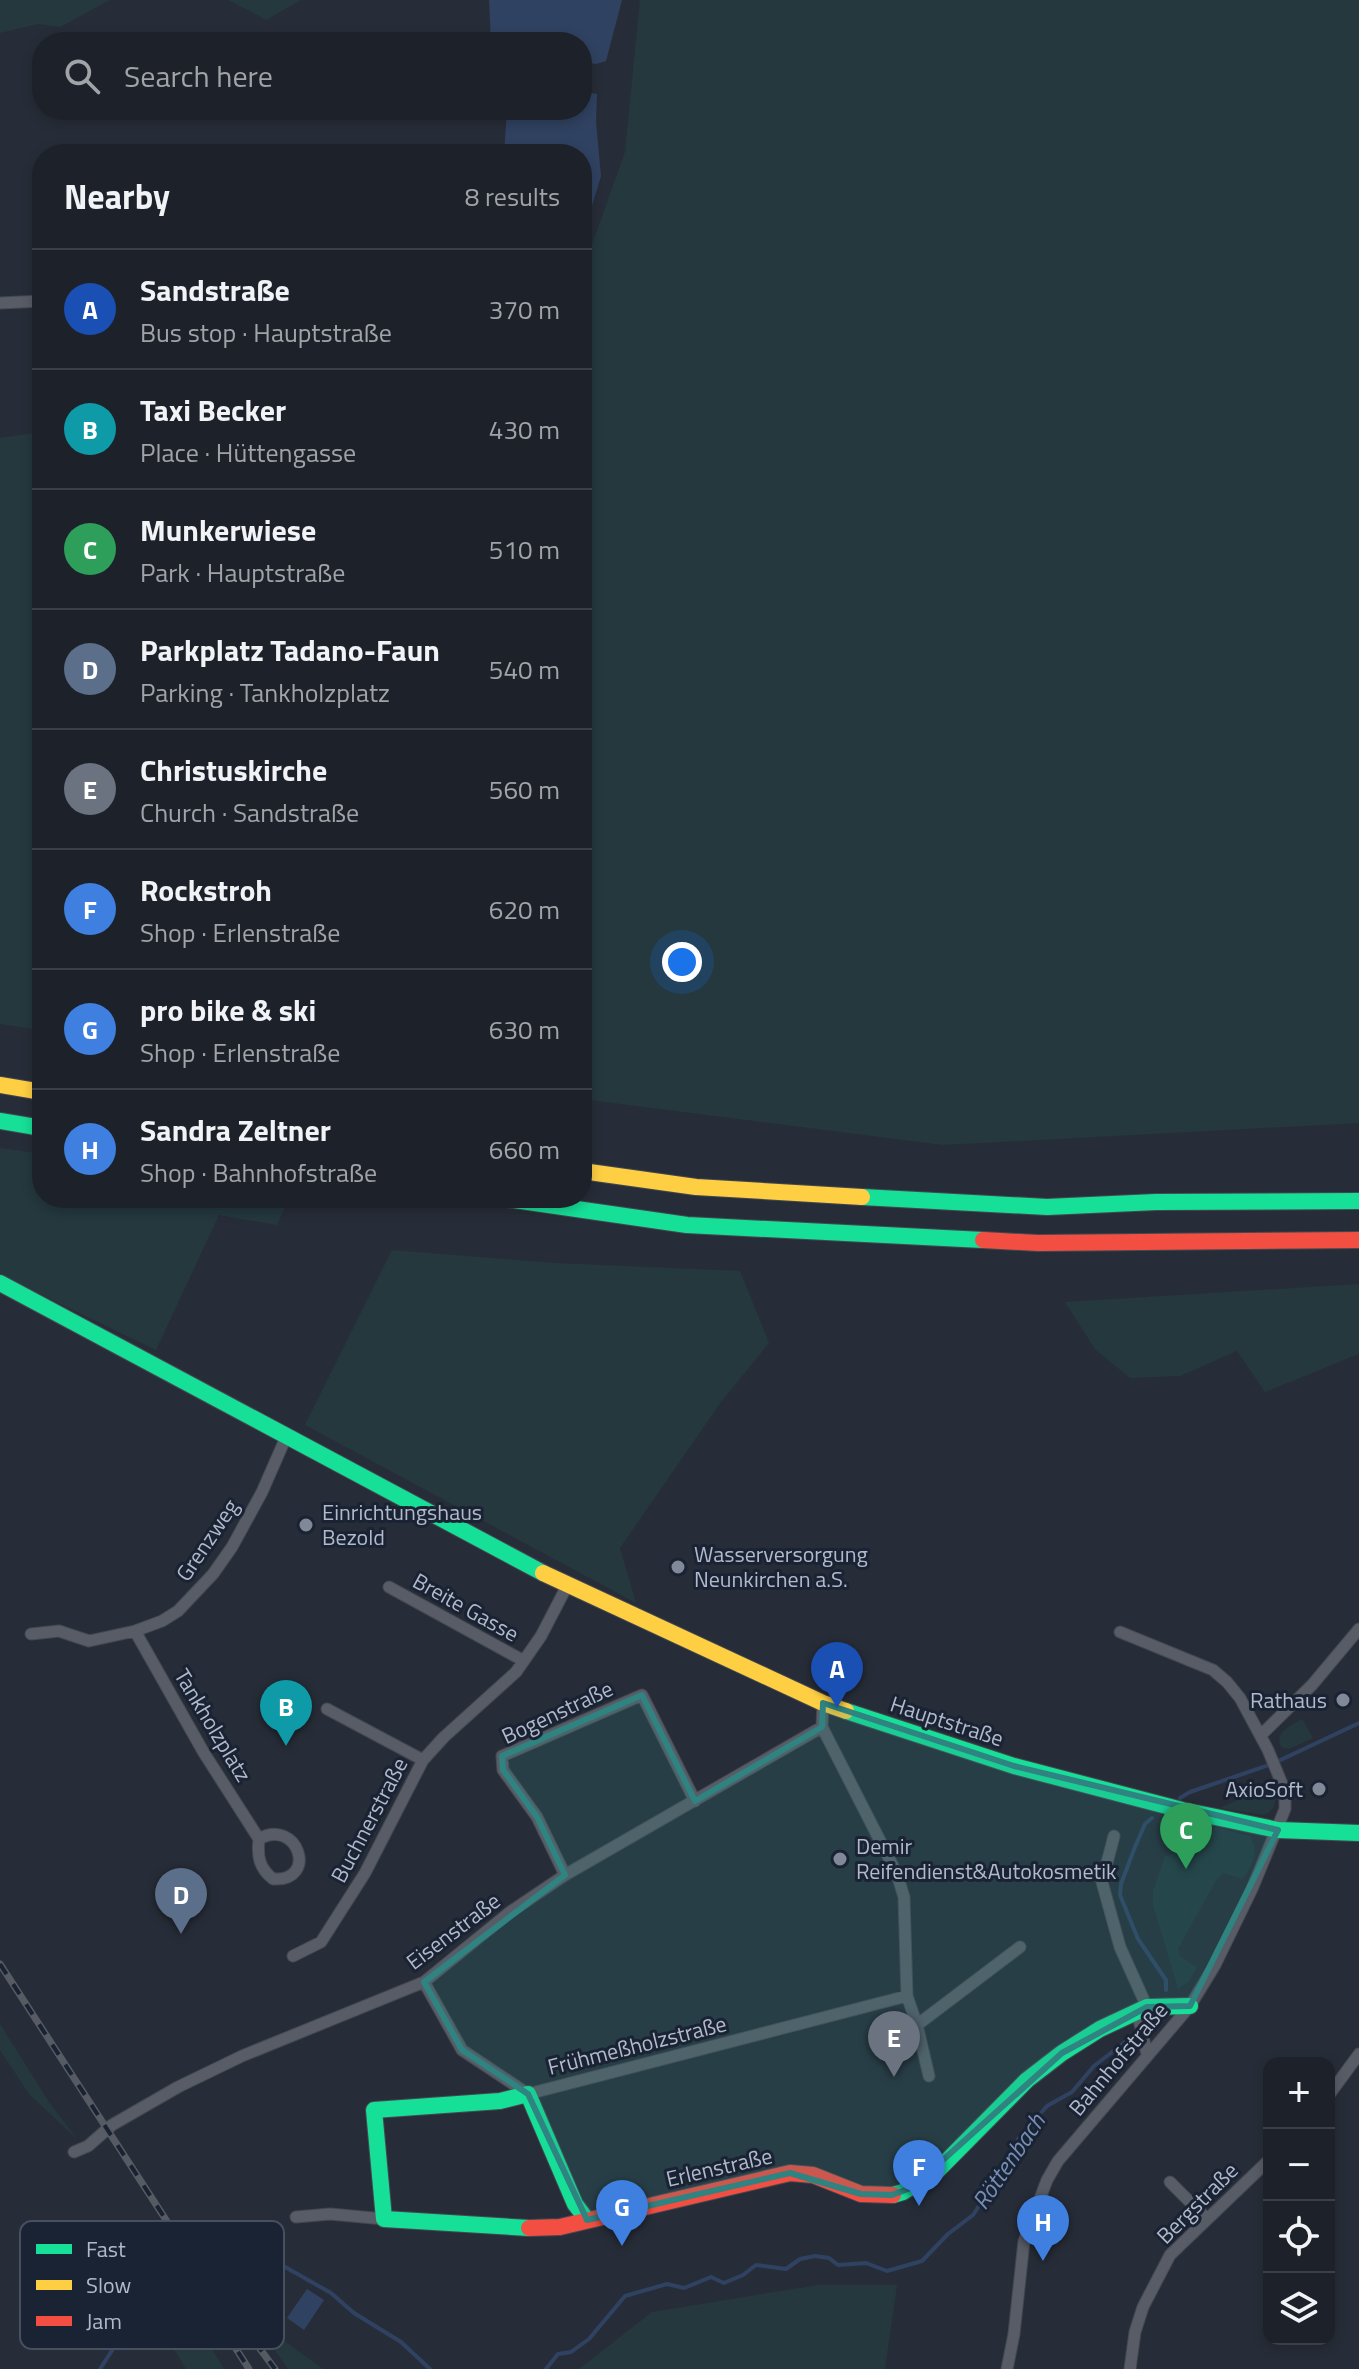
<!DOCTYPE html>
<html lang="en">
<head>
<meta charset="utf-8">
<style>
  :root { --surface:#1d222a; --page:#252a32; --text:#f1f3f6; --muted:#a0a4a8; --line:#3b3f47; --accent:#1a73e8 }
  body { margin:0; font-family:"Titillium Web",sans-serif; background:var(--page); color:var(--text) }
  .controls { position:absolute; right:24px; bottom:24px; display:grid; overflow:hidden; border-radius:16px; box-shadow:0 4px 12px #0003 }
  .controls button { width:72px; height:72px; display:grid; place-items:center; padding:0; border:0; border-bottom:2px solid var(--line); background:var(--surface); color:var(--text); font:40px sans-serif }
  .you { position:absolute; left:682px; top:962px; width:28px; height:28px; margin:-20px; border:6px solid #fff; border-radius:50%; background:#1a73e8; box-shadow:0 0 0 12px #1a73e833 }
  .badge { display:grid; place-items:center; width:52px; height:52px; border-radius:50%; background:var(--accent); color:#fff; font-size:26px; font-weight:700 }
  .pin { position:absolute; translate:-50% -66px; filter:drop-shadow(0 2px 4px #0008) }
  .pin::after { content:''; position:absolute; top:42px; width:28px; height:24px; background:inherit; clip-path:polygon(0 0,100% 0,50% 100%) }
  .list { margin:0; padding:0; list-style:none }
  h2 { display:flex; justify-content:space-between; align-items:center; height:104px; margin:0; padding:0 32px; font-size:34px }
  h2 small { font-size:26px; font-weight:400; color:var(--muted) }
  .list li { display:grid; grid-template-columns:52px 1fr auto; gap:24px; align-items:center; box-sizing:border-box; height:120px; padding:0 32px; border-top:2px solid var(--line) }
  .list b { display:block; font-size:30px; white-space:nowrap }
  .list p { margin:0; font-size:26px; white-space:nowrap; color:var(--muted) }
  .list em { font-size:26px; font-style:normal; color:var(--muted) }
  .icon { flex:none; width:44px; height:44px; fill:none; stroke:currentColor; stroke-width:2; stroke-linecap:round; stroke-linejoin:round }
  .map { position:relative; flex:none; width:1359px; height:2369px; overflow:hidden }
  .search { position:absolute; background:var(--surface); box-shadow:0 4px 12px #0003; left:32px; top:32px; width:560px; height:88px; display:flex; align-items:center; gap:20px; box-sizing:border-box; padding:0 28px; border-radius:32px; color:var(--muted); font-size:30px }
  .panel { position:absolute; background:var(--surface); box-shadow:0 4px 12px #0003; left:32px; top:144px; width:560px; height:1064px; border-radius:32px }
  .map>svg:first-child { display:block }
  .green { fill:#24383e }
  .water { fill:#304261 }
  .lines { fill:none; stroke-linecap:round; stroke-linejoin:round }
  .stream { stroke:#304261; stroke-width:4 }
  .street-casing { stroke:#444850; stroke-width:13 }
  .fast-casing { stroke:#444850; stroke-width:18 }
  .slow-casing { stroke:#444850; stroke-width:18 }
  .jam-casing { stroke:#444850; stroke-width:18 }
  .street { stroke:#585c66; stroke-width:11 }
  .fast { stroke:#16e098; stroke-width:16 }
  .slow { stroke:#ffcf43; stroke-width:16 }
  .jam { stroke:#f24e42; stroke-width:16 }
  .rail-casing { stroke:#565b63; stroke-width:7 }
  .rail { stroke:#1a2333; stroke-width:4; stroke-dasharray:12; stroke-linecap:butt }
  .marked { fill:#2f8380; fill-opacity:0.2; stroke:#2f8380; stroke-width:6; stroke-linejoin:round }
  .poi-dot { fill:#818897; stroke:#1a2333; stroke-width:3 }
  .labels { text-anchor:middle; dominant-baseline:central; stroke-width:6; stroke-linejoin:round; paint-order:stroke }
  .poi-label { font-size:22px; fill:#b1b9ca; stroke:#1a2333; text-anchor:start }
  .street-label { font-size:22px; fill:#b1b9ca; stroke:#1a2333 }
  .water-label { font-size:24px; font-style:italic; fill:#768db4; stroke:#1a2333 }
  .key { fill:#1a2333; stroke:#475060; stroke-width:2 }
  .key-label { font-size:22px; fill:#b1b9ca }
</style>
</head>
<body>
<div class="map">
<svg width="1359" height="2369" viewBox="0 0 1359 2369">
  <rect width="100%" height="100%" fill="#272d38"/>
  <path class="green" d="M0,0H110L60,27L38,24L0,33Z
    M229,0H301L266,20Z
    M640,0H1359V1123L943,1145L582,1099V273L625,152Z
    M42,432V1030L0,1024V438Z
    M0,1148L42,1154V1198H289L277,1225L219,1215L156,1350L0,1275Z
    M392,1250L555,1263L740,1271L769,1343L721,1402L620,1548L636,1603L305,1425Z
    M1359,1284V1354L1265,1392L1237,1351L1180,1376L1130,1378L1095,1349L1065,1302Z
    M1302,1719L1313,1738L1289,1749L1281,1747C1274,1732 1291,1726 1302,1719Z
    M1274,1783C1276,1795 1278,1811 1263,1815L1220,1808Z
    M1215,1827L1250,1836C1260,1852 1253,1866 1242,1879L1223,1873L1217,1879L1178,1949L1181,1957L1197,1967L1189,1981L1178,1989L1153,1905V1891L1165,1856L1207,1843Z
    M0,2024L49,2102L77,2139L29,2094L0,2050Z
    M818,2285H897L885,2369H579L652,2312Z
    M182,2299L224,2369H186C175,2350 168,2342 164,2319L174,2304Z
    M253,2318L323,2369H288Z"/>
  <path class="water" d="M489,0H622L606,61L596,64L582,62V42H491Z
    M582,92L597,94L596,122L601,176L582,239V154H504L507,110H582Z
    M307,2289L324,2300L304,2330L287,2318Z"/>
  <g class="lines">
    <path class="stream" d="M1180,1798L1190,1792L1272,1764L1359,1723
      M1152,1818L1145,1824L1135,1847L1121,1884L1120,1895L1138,1939L1166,1980V1990
      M100,2369L122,2335L161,2298L205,2265L240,2250L257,2251L331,2293L354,2313L401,2342L430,2369
      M546,2369L558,2354L571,2352L589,2339L625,2296L667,2284L684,2288L711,2277L724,2283L743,2275L756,2265L786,2269L800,2259L815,2256L829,2258L838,2265L866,2263L887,2271L922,2261L948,2234L973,2215L992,2186L1011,2164L1018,2139L1047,2106L1072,2092L1094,2066L1129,2039"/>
    <defs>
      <path id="street" d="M0,303L42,301
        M389,1587L524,1661
        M135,1631L204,1753L259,1839C257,1856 259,1868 273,1879C319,1882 298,1817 259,1839
        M31,1634L59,1631L89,1641L135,1631L162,1621L178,1611L213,1574L232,1547L262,1492L287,1435
        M327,1709L423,1760
        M822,1727L897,1874L904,1897L907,1996L917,2025L929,2076
        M1261,1735L1312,1685L1359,1629
        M1114,1836L1102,1882L1120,1947L1147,2007
        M565,1875L537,1817L503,1770L502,1756L642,1695L695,1801
        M293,1956L321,1942L365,1873L423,1760L444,1737L516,1672L541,1636L567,1586
        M424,1982L462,2050L528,2094L907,1996
        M1137,2011L1147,2054
        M917,2025L1020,1947
        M1329,2095L1359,2054
        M74,2152L88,2146L112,2125L178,2087L242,2056L424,1982L510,1912L565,1875L822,1727L823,1703
        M1170,2182L1207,2219
        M296,2217L330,2214L384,2219
        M1007,2369L1014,2334L1024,2241L1047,2180L1058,2161L1190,2006L1215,1965L1252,1889L1285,1809V1791L1268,1750L1240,1698L1227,1682L1213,1670L1120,1632
        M1130,2369L1135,2332L1143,2307L1170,2255L1269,2160"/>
      <path id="fast" d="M0,1121L42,1128
        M862,1197L1047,1207L1156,1202L1359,1201
        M500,1198L687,1225L983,1240
        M0,1283L543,1573
        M846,1711L1014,1766L1182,1810L1278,1830L1359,1833
        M893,2195L903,2192L936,2172L1027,2080L1062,2053L1100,2029L1147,2007L1190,2006
        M529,2228L384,2219L374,2110L500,2101L528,2094L575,2204L587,2220"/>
      <path id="slow" d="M0,1085L42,1092
        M582,1171L696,1187L862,1197
        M543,1573L823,1703L846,1711"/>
      <path id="jam" d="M983,1240L1038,1243L1359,1240
        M529,2228L560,2227L790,2173L813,2175L861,2194L893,2195"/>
    </defs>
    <use href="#street" class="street-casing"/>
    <use href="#fast" class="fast-casing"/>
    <use href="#slow" class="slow-casing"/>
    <use href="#jam" class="jam-casing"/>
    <use href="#street" class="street"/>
    <use href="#fast" class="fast"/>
    <use href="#slow" class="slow"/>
    <use href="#jam" class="jam"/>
    <defs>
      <path id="rail" d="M0,1964L179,2240L275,2369
        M173,2251L249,2369"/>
    </defs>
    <use href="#rail" class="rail-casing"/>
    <use href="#rail" class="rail"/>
  </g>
  <path class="marked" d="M642,1695L695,1801L822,1727L823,1703L1014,1766L1278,1830L1190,2006L1147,2007L1062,2053L913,2187L892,2195L861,2194L790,2173L587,2220L528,2094L462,2050L424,1982L565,1875L537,1817L503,1770L502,1756Z"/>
  <g class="poi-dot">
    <circle cx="306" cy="1525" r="8"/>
    <circle cx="678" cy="1567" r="8"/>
    <circle cx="1343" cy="1700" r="8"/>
    <circle cx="1319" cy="1789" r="8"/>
    <circle cx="840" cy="1859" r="8"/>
  </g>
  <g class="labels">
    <g class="poi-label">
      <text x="322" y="1512">Einrichtungshaus<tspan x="322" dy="25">Bezold</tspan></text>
      <text x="694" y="1554">Wasserversorgung<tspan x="694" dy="25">Neunkirchen a.S.</tspan></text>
      <text x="1327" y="1700" text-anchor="end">Rathaus</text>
      <text x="1303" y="1789" text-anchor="end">AxioSoft</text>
      <text x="856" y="1846">Demir<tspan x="856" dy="25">Reifendienst&amp;Autokosmetik</tspan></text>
    </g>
    <g class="street-label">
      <text transform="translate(207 1540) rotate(-56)">Grenzweg</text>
      <text transform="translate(466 1607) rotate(29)">Breite Gasse</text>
      <text transform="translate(557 1712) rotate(-25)">Bogenstraße</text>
      <text transform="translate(947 1721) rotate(18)">Hauptstraße</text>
      <text transform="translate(213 1725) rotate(59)">Tankholzplatz</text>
      <text transform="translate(369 1820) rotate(-62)">Buchnerstraße</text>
      <text transform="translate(453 1931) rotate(-37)">Eisenstraße</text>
      <text transform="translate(637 2045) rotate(-14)">Frühmeßholzstraße</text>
      <text transform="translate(1118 2059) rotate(-50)">Bahnhofstraße</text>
      <text transform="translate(719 2167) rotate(-13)">Erlenstraße</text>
      <text transform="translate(1197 2203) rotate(-45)">Bergstraße</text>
    </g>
    <g class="water-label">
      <text transform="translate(1008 2161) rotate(-56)">Röttenbach</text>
    </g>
  </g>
  <rect x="20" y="2221" width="264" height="128" rx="12" class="key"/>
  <rect x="36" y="2244" width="36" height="10" fill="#16e098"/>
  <rect x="36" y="2280" width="36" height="10" fill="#ffcf43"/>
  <rect x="36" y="2316" width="36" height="10" fill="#f24e42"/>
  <g class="key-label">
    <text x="86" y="2257">Fast</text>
    <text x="86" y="2293">Slow</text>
    <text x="86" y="2329">Jam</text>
  </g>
</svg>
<div class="controls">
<button>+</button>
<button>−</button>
<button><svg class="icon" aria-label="locate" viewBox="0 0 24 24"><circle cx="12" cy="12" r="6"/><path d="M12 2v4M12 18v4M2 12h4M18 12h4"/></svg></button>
<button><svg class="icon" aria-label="layers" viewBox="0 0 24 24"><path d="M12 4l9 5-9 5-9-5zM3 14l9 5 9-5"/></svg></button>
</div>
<div class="you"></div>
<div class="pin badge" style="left:837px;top:1708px;background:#1a4fb4">A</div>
<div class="pin badge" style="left:286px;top:1746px;background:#0f9aa8">B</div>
<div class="pin badge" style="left:1186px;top:1869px;background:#2e9e5b">C</div>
<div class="pin badge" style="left:181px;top:1934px;background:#5c6f8a">D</div>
<div class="pin badge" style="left:894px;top:2077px;background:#6b7280">E</div>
<div class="pin badge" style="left:919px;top:2206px;background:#3f7fe0">F</div>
<div class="pin badge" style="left:622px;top:2246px;background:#3f7fe0">G</div>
<div class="pin badge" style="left:1043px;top:2261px;background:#3f7fe0">H</div>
<div class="search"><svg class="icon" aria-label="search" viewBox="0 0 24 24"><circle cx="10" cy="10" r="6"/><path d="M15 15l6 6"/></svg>Search here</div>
<section class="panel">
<h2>Nearby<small>8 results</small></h2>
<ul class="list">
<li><span class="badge" style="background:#1a4fb4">A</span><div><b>Sandstraße</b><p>Bus stop · Hauptstraße</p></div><em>370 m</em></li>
<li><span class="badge" style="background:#0f9aa8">B</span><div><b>Taxi Becker</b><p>Place · Hüttengasse</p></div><em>430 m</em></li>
<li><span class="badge" style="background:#2e9e5b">C</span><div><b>Munkerwiese</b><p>Park · Hauptstraße</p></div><em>510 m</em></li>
<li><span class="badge" style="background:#5c6f8a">D</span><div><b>Parkplatz Tadano-Faun</b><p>Parking · Tankholzplatz</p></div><em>540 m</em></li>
<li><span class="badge" style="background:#6b7280">E</span><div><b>Christuskirche</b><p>Church · Sandstraße</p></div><em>560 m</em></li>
<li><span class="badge" style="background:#3f7fe0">F</span><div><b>Rockstroh</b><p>Shop · Erlenstraße</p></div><em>620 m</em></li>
<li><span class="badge" style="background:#3f7fe0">G</span><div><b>pro bike &amp; ski</b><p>Shop · Erlenstraße</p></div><em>630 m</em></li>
<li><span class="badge" style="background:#3f7fe0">H</span><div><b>Sandra Zeltner</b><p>Shop · Bahnhofstraße</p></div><em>660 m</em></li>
</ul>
</section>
</div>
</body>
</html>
